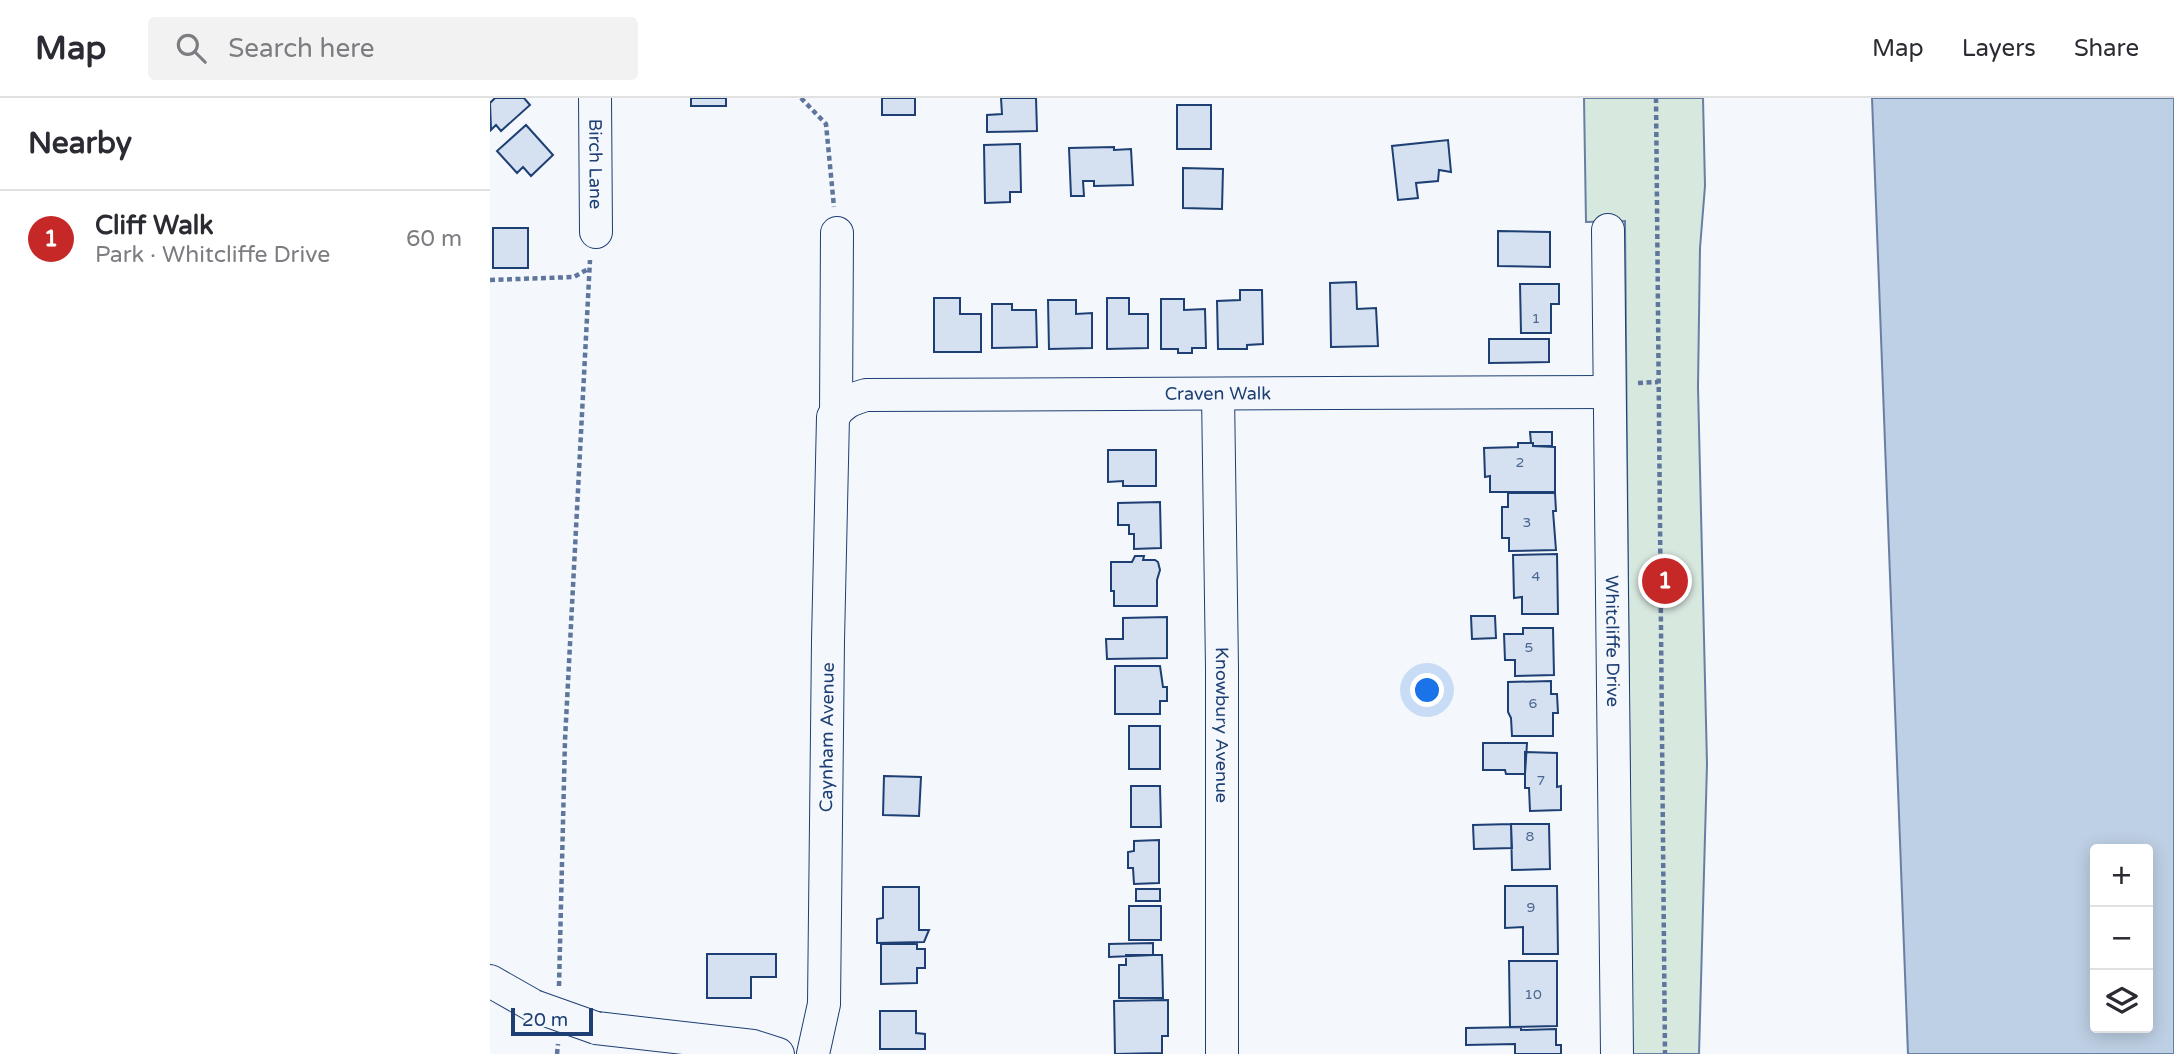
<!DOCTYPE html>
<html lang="en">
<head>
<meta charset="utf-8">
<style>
  :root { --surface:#fff; --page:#f2f2f3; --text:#2b2b33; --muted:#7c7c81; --line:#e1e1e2; --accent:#c62828 }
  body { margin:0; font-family:"Varela Round",sans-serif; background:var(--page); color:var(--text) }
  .controls { position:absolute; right:21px; bottom:21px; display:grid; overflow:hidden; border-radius:7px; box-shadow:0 4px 18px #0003 }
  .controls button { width:63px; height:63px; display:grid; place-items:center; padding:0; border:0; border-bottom:2px solid var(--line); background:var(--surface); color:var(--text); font:35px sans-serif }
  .scale { position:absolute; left:21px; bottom:18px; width:82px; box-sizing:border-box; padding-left:7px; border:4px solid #1d3f73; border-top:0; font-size:19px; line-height:24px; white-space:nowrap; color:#1d3f73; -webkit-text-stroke:5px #f4f7fb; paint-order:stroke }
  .you { position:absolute; left:938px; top:593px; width:24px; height:24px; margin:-18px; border:5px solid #fff; border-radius:50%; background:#1a73e8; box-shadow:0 0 0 10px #1a73e833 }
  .badge { display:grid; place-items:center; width:46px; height:46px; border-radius:50%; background:var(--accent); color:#fff; font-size:23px; font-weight:700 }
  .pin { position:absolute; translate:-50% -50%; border:4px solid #fff; box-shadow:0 2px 7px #0006 }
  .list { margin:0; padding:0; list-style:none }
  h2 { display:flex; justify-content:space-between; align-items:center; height:91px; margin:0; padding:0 28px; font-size:30px }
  h2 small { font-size:23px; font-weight:400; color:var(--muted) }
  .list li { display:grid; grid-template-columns:46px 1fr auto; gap:21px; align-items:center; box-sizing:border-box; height:98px; padding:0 28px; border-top:2px solid var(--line) }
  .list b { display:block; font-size:26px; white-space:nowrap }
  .list p { margin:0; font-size:23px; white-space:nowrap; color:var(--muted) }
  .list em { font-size:23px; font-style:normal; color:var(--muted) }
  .icon { flex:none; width:38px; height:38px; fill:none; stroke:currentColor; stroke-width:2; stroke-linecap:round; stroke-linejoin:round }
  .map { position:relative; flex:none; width:1684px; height:956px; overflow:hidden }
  header { display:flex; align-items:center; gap:42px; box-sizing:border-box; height:98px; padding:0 35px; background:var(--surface); border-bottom:2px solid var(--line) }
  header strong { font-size:33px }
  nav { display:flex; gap:38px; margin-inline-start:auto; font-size:24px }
  .search { width:490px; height:63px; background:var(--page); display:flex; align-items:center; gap:18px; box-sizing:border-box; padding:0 24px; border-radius:7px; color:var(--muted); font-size:26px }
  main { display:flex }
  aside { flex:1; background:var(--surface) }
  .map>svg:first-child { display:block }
  .green { fill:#d7e8df; stroke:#687fa3; stroke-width:2 }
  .water { fill:#bed0e5; stroke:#687fa3; stroke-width:2; fill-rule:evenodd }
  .building { fill:#d5e0f0; stroke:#1d3f73; stroke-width:2 }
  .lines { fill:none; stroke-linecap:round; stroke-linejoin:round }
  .minor-casing { stroke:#1d3f73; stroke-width:34 }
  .path { stroke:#5e769c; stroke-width:4.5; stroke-dasharray:5 3.5; stroke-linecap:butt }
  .minor { stroke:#f4f7fb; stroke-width:32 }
  .minor-bridge-casing { stroke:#1d3f73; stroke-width:34; stroke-linecap:butt }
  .minor-bridge { stroke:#f4f7fb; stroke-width:32 }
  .labels { text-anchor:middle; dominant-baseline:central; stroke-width:5; stroke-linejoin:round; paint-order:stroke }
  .number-label { font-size:14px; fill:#4b6792 }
  .street-label { font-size:18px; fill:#1d3f73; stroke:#f4f7fb }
</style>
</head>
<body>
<header>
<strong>Map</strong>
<div class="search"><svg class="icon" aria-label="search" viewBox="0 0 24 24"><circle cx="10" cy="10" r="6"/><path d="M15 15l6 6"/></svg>Search here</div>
<nav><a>Map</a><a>Layers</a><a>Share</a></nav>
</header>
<main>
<aside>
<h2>Nearby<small></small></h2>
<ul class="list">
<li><span class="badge">1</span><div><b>Cliff Walk</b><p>Park · Whitcliffe Drive</p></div><em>60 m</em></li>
</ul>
</aside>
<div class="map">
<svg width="1684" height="956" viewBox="0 0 1684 956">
  <rect width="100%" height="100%" fill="#f4f7fb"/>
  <path class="green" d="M1094,0H1213L1215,88L1210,150L1208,289L1217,666L1209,956H1142L1135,123L1096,124Z"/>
  <path class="water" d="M1382,0H1684V956H1418ZM1605,751H1658V930H1605Z"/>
  <path class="building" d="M5,0H34L40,7L11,33L6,27L1,32L0,5Z
    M201,0H236V8H201Z
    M392,0H425V17H392Z
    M511,0H546L547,33L497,34V17L512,16Z
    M687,7H721V51H687Z
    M36,27L63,57L41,78L33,69L27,75L7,53Z
    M958,42L961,74L949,72L948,83L926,85L928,100L908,102L902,48Z
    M530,46L531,94H520V104L495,105L494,47Z
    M624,49V52L641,51L643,87L604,88V83H593L594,98H581L579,50Z
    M693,70L733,71L732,111L693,110Z
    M3,130H38V170H3Z
    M1008,133L1060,134V169L1008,168Z
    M866,184L867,211L886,210L888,248L841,249L840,185Z
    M1030,186H1069V206H1061V235H1031Z
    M750,192H772L773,246L757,247V251H728L727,203L750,202Z
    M444,200H470V216H491V254H444Z
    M617,200H639V216H658V250L617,251Z
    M671,201H694V212L715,211L716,250H702V255H688V251H671Z
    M558,202H586V216L602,215V250L559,251Z
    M502,206H522V212H546L547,249L502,250Z
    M999,241H1059V264L999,265Z
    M1040,334H1062V348H1043V345H1041Z
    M1028,345H1043V348L1065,349V394H1000V378L995,379L994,350L1028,349Z
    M618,352H666V388H633V383L618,384Z
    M1018,395H1065L1066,413H1063L1066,452L1019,453V440H1012V409H1018Z
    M670,404L671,450L644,451V436H639V427H628V405Z
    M1067,456L1068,516H1032V499L1024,500L1023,457Z
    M645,458H654L653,462H665L668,464L670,472L667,482V508H624V493H621V464H642Z
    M981,518H1005L1006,540L982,541Z
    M677,519V560L617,561L616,541H633V520Z
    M1033,530H1063L1064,577L1025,578V562H1015L1014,536H1033Z
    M625,568H670L673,589H677V603H670V616H625Z
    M1061,583V596H1067L1068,615H1063V638H1022L1021,620L1018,614V584Z
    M639,628H670V671H639Z
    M993,645H1037L1035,676H1016L1015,672H993Z
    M1035,654L1067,655V689L1071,688V712L1040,713L1039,690H1035Z
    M394,678L431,679L429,718L393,717Z
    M641,688H670L671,729H641Z
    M1021,726H1059L1060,771L1022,772Z
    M1021,726L1022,750L984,751L983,727Z
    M669,742V785L644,786L643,770H638V754L644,753V743Z
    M1015,788H1067L1068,856H1033V829L1015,830Z
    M393,789H429V832H439L434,844L387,845V821L393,820Z
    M646,791H670V803H646Z
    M639,808H671V842H639Z
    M663,845V857L619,859V846Z
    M391,846H427V851H435V870H427V885L391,886Z
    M217,856H286V879H261V900H217Z
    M636,857H672L673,900H629V867H636Z
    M1019,863H1067V928L1020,929Z
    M678,902V938H672V955L625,956L624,903Z
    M390,913H426V935L435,936V951H390Z
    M1031,929V932L1066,931V947H1071V956H1025V946L976,947V930Z"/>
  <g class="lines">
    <defs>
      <g id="minor">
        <path id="s1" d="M105,0L106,134"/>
        <path id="s2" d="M1118,132L1127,956"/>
        <path id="s3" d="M728,296L732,570V956"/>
        <path d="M346,315L347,135"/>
        <path d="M0,883L44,908"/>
        <path d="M106,930L263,948L288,956"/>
        <path id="s4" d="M323,956L334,906L338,543L343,319C351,305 362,301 376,297L1119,294"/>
      </g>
    </defs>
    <use href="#minor" class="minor-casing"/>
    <path class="path" d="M311,0L336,26L344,109
      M1166,0L1175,956
      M0,182L84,179L98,171
      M1148,285L1168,284
      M69,888L75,642L100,162
      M67,956L68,946"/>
    <use href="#minor" class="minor"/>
    <defs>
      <path id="minor-bridge" d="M44,908L106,930"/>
    </defs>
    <use href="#minor-bridge" class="minor-bridge-casing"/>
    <use href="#minor-bridge" class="minor-bridge"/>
  </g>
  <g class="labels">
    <g class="number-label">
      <text x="1046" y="220">1</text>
      <text x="1030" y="364">2</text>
      <text x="1037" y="424">3</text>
      <text x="1046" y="478">4</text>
      <text x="1039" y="549">5</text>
      <text x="1043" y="605">6</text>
      <text x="1051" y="682">7</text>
      <text x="1040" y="738">8</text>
      <text x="1041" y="809">9</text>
      <text x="1043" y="896">10</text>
    </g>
    <g class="street-label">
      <text stroke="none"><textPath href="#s1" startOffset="66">Birch Lane</textPath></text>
      <text stroke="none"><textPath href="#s4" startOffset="1031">Craven Walk</textPath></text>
      <text stroke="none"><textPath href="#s2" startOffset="411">Whitcliffe Drive</textPath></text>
      <text stroke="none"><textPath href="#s3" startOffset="331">Knowbury Avenue</textPath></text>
      <text stroke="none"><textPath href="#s4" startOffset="318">Caynham Avenue</textPath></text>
    </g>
  </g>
</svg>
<div class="controls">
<button>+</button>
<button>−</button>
<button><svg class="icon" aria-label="layers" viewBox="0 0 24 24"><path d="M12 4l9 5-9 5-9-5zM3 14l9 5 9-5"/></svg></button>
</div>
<div class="scale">20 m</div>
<div class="you"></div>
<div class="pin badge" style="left:1175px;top:483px">1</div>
</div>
</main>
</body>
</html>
